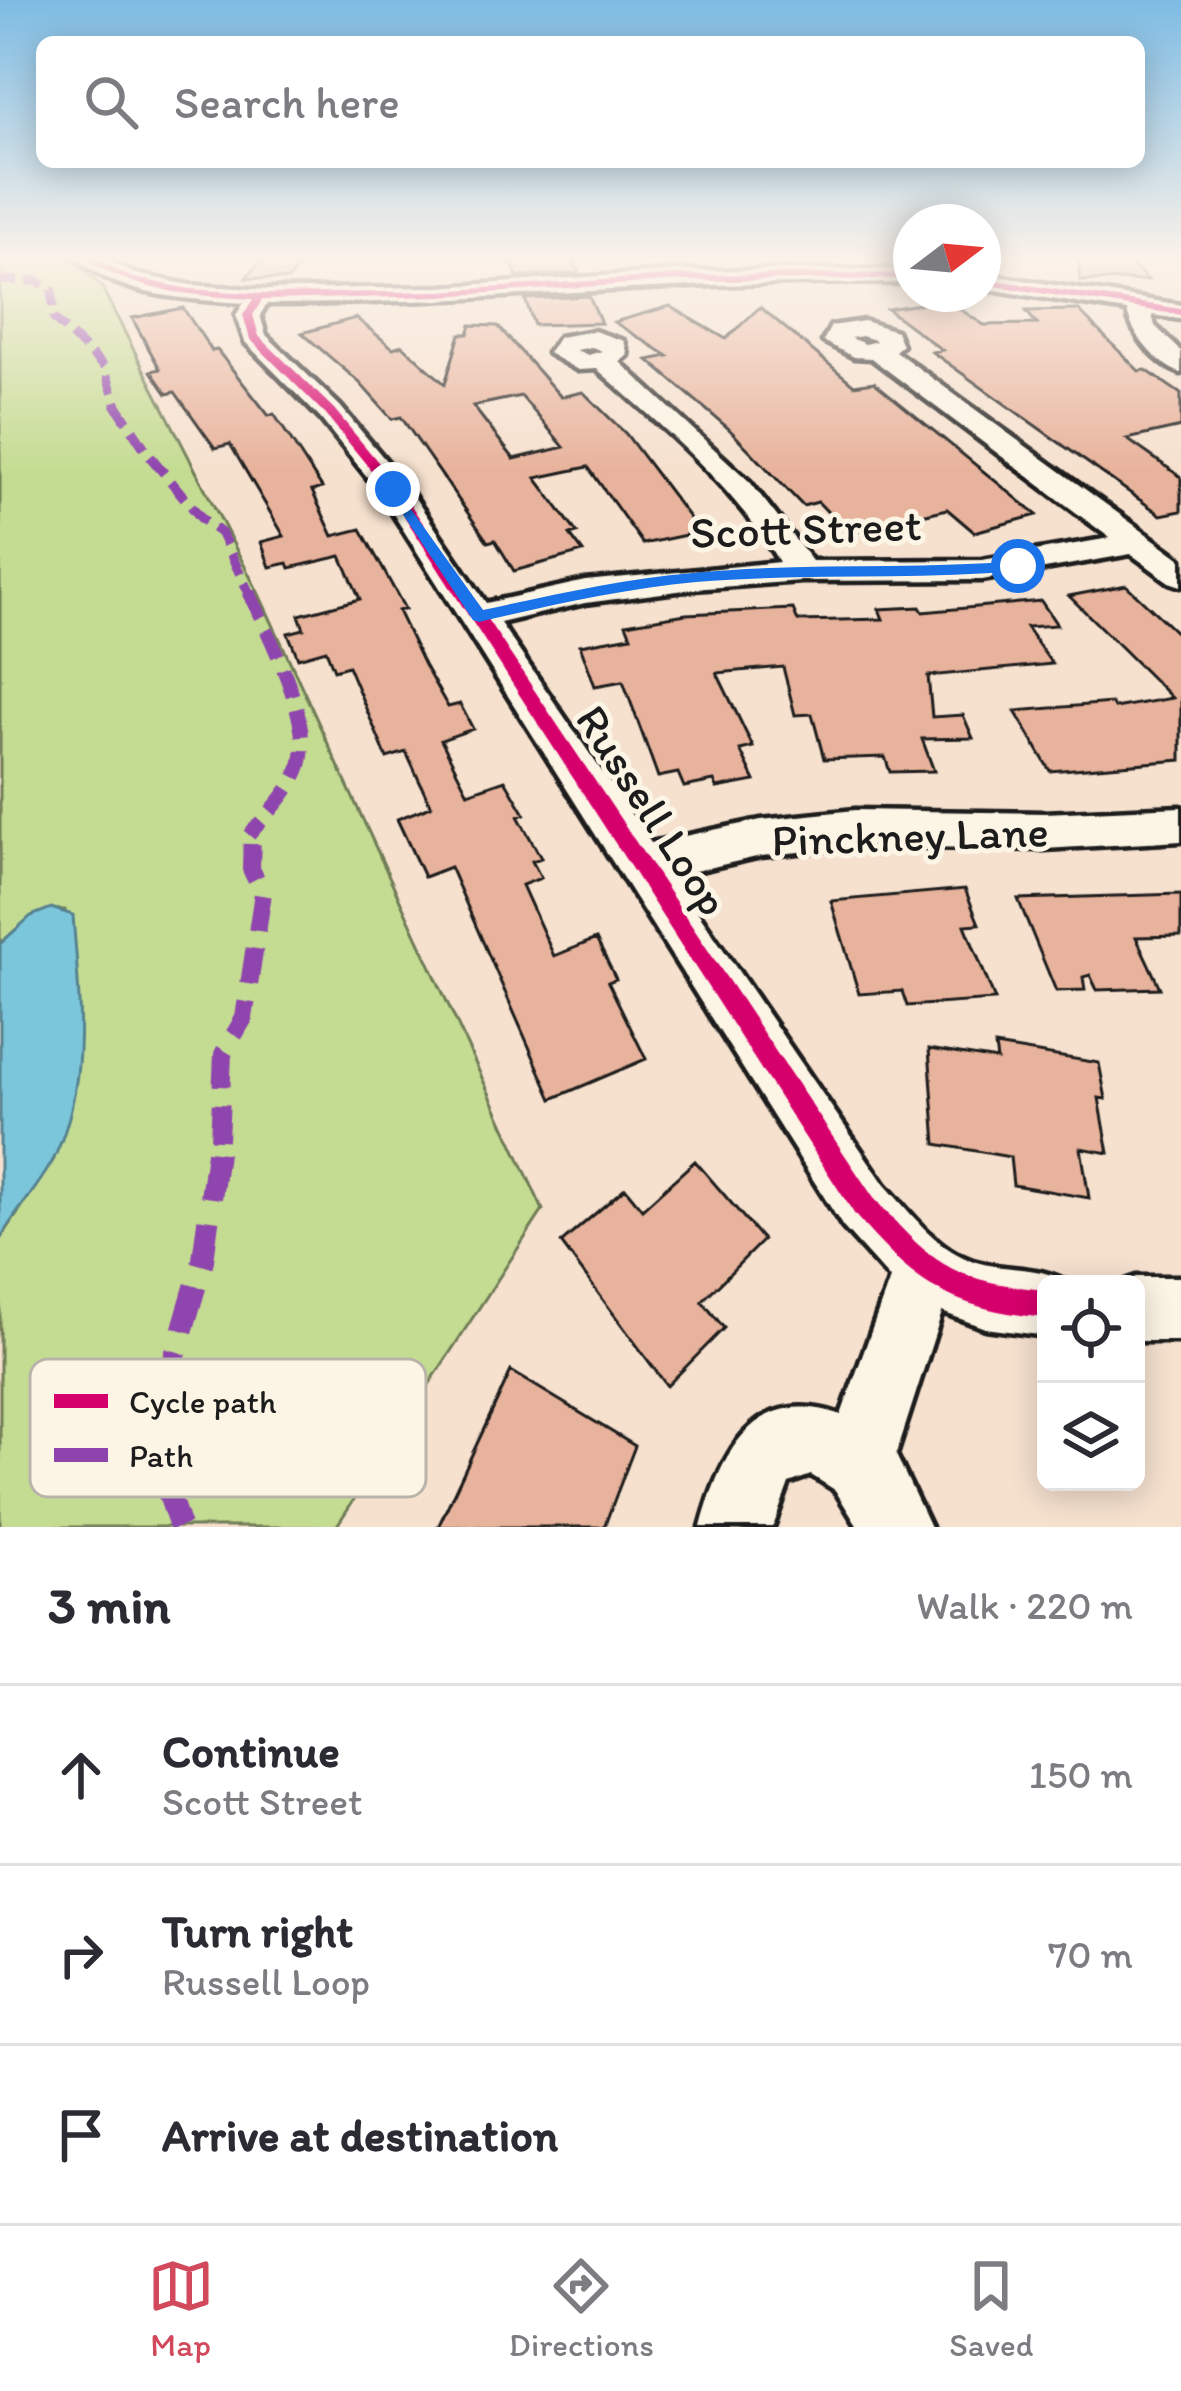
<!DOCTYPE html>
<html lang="en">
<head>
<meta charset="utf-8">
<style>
  :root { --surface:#fff; --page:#f2f2f3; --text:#2b2b33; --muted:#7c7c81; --line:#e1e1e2; --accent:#d1495b }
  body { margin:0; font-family:Itim,sans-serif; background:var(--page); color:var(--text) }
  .controls { position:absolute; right:36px; bottom:36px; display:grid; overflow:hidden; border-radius:18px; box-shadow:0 6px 30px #0003 }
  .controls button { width:108px; height:108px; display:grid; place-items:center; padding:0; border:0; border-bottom:3px solid var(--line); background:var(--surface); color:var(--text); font:60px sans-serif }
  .compass { position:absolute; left:893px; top:204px; width:108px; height:108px; border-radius:50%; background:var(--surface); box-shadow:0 6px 30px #0003; rotate:74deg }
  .stop { position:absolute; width:36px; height:36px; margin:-27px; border:9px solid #1a73e8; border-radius:50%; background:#fff }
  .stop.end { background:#1a73e8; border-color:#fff; box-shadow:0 3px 12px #0008 }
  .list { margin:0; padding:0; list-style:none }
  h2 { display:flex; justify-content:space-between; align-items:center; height:156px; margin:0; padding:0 48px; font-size:51px }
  h2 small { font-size:39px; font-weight:400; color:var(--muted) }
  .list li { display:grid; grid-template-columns:78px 1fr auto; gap:36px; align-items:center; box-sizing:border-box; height:180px; padding:0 48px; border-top:3px solid var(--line) }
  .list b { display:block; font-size:45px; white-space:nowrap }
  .list p { margin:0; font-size:39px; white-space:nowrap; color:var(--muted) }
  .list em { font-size:39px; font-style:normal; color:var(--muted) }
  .icon { flex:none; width:66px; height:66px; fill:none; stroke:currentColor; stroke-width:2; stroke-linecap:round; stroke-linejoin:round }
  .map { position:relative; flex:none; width:1181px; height:1527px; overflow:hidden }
  .search { position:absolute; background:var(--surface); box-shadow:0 6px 30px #0003; left:36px; right:36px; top:36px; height:132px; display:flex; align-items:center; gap:30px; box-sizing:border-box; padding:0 42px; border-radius:18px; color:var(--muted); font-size:45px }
  .sheet { height:696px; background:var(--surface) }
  nav { display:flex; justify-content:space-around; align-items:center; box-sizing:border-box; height:168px; border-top:3px solid var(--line); background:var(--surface); font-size:33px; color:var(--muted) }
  nav a { display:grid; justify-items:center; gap:6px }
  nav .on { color:var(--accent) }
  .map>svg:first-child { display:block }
  .green { fill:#c4dc92; stroke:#707c57; stroke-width:3 }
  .water { fill:#7cc6dc; stroke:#56828f; stroke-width:3 }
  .building { fill:#e8b39c; stroke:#1c1c1c; stroke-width:3; fill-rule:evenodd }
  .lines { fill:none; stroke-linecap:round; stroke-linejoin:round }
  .minor-casing { stroke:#1c1c1c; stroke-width:9 }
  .minor { fill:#fcf5e5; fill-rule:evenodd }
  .quiet-far4 { stroke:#8e44ad; stroke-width:9; stroke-dasharray:18 9; stroke-linecap:butt }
  .quiet-far3 { stroke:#8e44ad; stroke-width:10; stroke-dasharray:22 10; stroke-linecap:butt }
  .quiet-far2 { stroke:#8e44ad; stroke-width:14; stroke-dasharray:28 14; stroke-linecap:butt }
  .quiet-far1 { stroke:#8e44ad; stroke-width:18; stroke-dasharray:36 18; stroke-linecap:butt }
  .quiet { stroke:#8e44ad; stroke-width:22; stroke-dasharray:46 22; stroke-linecap:butt }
  .cycleway-casing { stroke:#fcf5e5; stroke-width:8 }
  .cycleway { fill:#d6006c; fill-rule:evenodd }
  .route { fill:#1a73e8 }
  .labels { text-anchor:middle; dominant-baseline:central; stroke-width:10; stroke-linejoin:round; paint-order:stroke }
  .street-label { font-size:45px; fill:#1c1c1c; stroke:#fcf5e5 }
  .key { fill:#fcf5e5; stroke:#b9b4a9; stroke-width:3 }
  .key-label { font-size:33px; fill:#1c1c1c }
</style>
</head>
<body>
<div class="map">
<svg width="1181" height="1527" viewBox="0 0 1181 1527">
  <rect width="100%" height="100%" fill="#f6e1cf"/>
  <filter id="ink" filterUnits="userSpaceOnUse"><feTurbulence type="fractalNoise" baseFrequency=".00833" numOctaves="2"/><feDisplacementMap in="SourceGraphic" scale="24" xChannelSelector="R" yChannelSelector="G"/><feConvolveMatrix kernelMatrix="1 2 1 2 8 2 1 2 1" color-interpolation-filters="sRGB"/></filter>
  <g filter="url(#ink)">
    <path class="green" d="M0,257H69L101,286L258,592L543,1210L336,1527H0V1240L54,1159L65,910C37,907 20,926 0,944Z"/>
    <path class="water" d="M51,908L73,915C79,997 90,1077 56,1154C42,1185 15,1210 0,1240V944L31,916Z"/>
    <path class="building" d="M264,257H306L288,280L246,278Z
      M510,257H572L579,273L517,277Z
      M1079,257H1123L1148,280L1080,281Z
      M589,296L601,323L534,325L525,299Z
      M946,300L984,325L1037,324L1026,311L1078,310L1139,371L1146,370L1181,394V427L1127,439L1181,477V511L1161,515L932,352L942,350L887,309Z
      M670,306L726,339L760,307L854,385L874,382L1037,515L974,532L947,509L848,533L818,502L803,506L728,428L648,360L668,356L614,322Z
      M183,308L212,351L217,350L269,416L274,414L322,488L312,491L333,536L361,529L405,609L398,611L424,665L448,707L460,704L473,729L441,740L468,793L505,780L525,814L518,816L541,858L532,861L541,878L522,885L554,956L596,939L616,979L608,982L646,1059L552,1099L450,867L424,877L397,819L431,806L406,752L387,758L348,666L334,670L326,650L298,658L288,633L304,629L299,615L360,599L341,556L290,568L288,563L270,567L261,542L284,536L230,444L215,448L175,392L167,394L151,371L160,369L132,318Z
      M356,318L393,348L402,345L445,384L460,334H468L471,325L498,326L561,397L583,392L626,434L700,532L643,544L588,467L536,478L577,533L570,535L583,552L514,571L495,540L488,542L401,417L392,419L359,382L302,333ZM521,396L564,447L514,459L473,406Z
      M1126,585L1181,637V760L1050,771L1015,711L1111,703L1114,708L1172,698L1069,596Z
      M1041,601L1057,625L1026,627L1052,664L928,676L932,717L963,715L973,738L922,739L934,771L890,772L885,757L824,759L812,714L795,715L783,667L717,673L753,747L740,750L755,781L717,788L714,781L684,787L678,773L658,777L623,681L595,686L580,645L631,636L626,624L686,614L793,609L798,621L883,619L879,609L920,607L923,612Z
      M965,889L979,924L965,925L995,1000L907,1006L902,991L859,994L831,901Z
      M1181,894V936L1136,937L1160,988L1097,990L1090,975L1083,977L1085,990L1056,991L1018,899Z
      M995,1046L1099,1063L1106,1099L1099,1098L1109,1153L1081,1148L1089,1198L1013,1185L1010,1157L936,1144L929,1049L997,1060Z
      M695,1161L763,1240L702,1301L724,1328L667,1386L561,1243L625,1188L642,1209Z
      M511,1371L635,1446L604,1527H438Z"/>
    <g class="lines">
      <defs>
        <path id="minor" d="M77,257H103L134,274L189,285L266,290L441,287L679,271L911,269V283C695,277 482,304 267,304L260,315L266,335L340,406L404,482L486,603L585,581L779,562C734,487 662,426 597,369L578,370L548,353L559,337L594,331L624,341L628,355L620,362L750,482L812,561L982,560L1110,538L871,358L854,357L823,341L831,326L864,321L896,331L902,345L895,351L1181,559V586L1169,582L1131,554L982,580L801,581L693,589L585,603L500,623L651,843L761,820L855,810L1044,813L1181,807V841L1044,849L855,846L761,856L673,876L885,1185C909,1211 935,1247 970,1260C1002,1272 1041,1264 1070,1284H1046V1336L985,1328L942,1312L896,1455L930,1527H858L835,1490L811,1475L789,1483L773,1527H701C720,1456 752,1384 841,1415L890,1279L843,1227L380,493L320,418L245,342L236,315L244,303C189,299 118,298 77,257ZM862,336L875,340L876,341L865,344L850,338ZM592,347L602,351L588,355L576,350Z
          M983,274L1181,305V319L1152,315L1155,326L1181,351V373C1157,365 1132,335 1127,311L983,288Z
          M1136,1277H1181V1341H1136V1284H1119Z"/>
      </defs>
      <use href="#minor" class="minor-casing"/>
      <use href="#minor" class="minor"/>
      <path class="quiet-far4" d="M0,280L38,281L52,290L54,319L104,367L117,406"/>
      <path class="quiet-far3" d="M115,403L149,455L202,519L221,533L250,595"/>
      <path class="quiet-far2" d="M249,592C267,632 316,726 299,768C289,794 267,814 249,835"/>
      <path class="quiet-far1" d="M219,1140L223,1054L244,1018L263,893L251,869L252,832"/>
      <path class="quiet" d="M180,1527L155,1453L170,1373L203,1260L219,1137"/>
      <defs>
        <path id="cycleway" d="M83,257H94L130,277L189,289L266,294L441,291L679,275L911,273V279L679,281L441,296L262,300L253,315L259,336L334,409L398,486L873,1197C934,1266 953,1281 1046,1290V1318C950,1308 917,1287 855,1215L388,491L326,415L250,339L243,315L253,299C193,295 133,293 83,257Z
          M983,278L1181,309V315L983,284Z"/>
      </defs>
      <use href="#cycleway" class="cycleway-casing"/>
      <use href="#cycleway" class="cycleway"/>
    </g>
  </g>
  <linearGradient id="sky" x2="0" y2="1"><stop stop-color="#7dbbe3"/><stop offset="0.55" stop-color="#fbf2e9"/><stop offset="1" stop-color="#fbf2e9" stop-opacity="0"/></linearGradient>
  <rect width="1181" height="470" fill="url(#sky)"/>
  <path class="route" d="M393,484L483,610C553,595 622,579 693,573C801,562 910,570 1018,561L1026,566L1018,571C911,580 803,573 696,582C622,589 551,605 479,622L473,620L386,489Z"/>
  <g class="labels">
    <g class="street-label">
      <text transform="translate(806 528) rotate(-2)">Scott Street</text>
      <text transform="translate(653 810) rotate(57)">Russell Loop</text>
      <text transform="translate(910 835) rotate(-2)">Pinckney Lane</text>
    </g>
  </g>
  <rect x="30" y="1359" width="396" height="138" rx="18" class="key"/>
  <rect x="54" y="1394" width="54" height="14" fill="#d6006c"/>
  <rect x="54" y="1448" width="54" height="14" fill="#8e44ad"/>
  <g class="key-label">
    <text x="129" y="1413">Cycle path</text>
    <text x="129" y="1467">Path</text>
  </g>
</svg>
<div class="controls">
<button><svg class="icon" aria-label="locate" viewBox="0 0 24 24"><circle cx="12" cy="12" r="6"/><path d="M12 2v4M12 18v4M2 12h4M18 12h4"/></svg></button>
<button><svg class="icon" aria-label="layers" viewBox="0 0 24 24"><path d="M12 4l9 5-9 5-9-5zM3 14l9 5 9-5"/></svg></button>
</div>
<svg class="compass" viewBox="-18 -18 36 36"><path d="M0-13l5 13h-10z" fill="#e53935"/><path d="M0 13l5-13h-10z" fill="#7c7c81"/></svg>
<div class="stop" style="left:1018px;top:566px"></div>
<div class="stop end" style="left:393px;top:489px"></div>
<div class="search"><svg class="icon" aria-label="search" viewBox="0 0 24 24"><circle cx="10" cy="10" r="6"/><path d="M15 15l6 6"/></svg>Search here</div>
</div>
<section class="sheet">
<h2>3 min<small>Walk · 220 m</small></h2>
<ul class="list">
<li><svg class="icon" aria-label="ahead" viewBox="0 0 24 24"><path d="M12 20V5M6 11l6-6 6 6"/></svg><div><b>Continue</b><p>Scott Street</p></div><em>150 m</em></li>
<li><svg class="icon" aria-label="right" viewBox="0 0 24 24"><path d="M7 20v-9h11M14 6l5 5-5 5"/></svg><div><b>Turn right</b><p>Russell Loop</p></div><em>70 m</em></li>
<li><svg class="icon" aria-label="arrive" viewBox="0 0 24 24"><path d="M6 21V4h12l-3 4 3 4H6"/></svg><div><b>Arrive at destination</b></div></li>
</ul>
</section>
<nav>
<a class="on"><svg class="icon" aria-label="map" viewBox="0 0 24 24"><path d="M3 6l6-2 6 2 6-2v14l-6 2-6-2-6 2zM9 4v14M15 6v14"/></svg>Map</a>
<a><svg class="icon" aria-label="directions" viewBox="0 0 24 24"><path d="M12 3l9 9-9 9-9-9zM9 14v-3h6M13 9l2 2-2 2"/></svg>Directions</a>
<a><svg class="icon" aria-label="saved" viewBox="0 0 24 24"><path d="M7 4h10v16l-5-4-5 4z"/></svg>Saved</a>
</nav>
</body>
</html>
